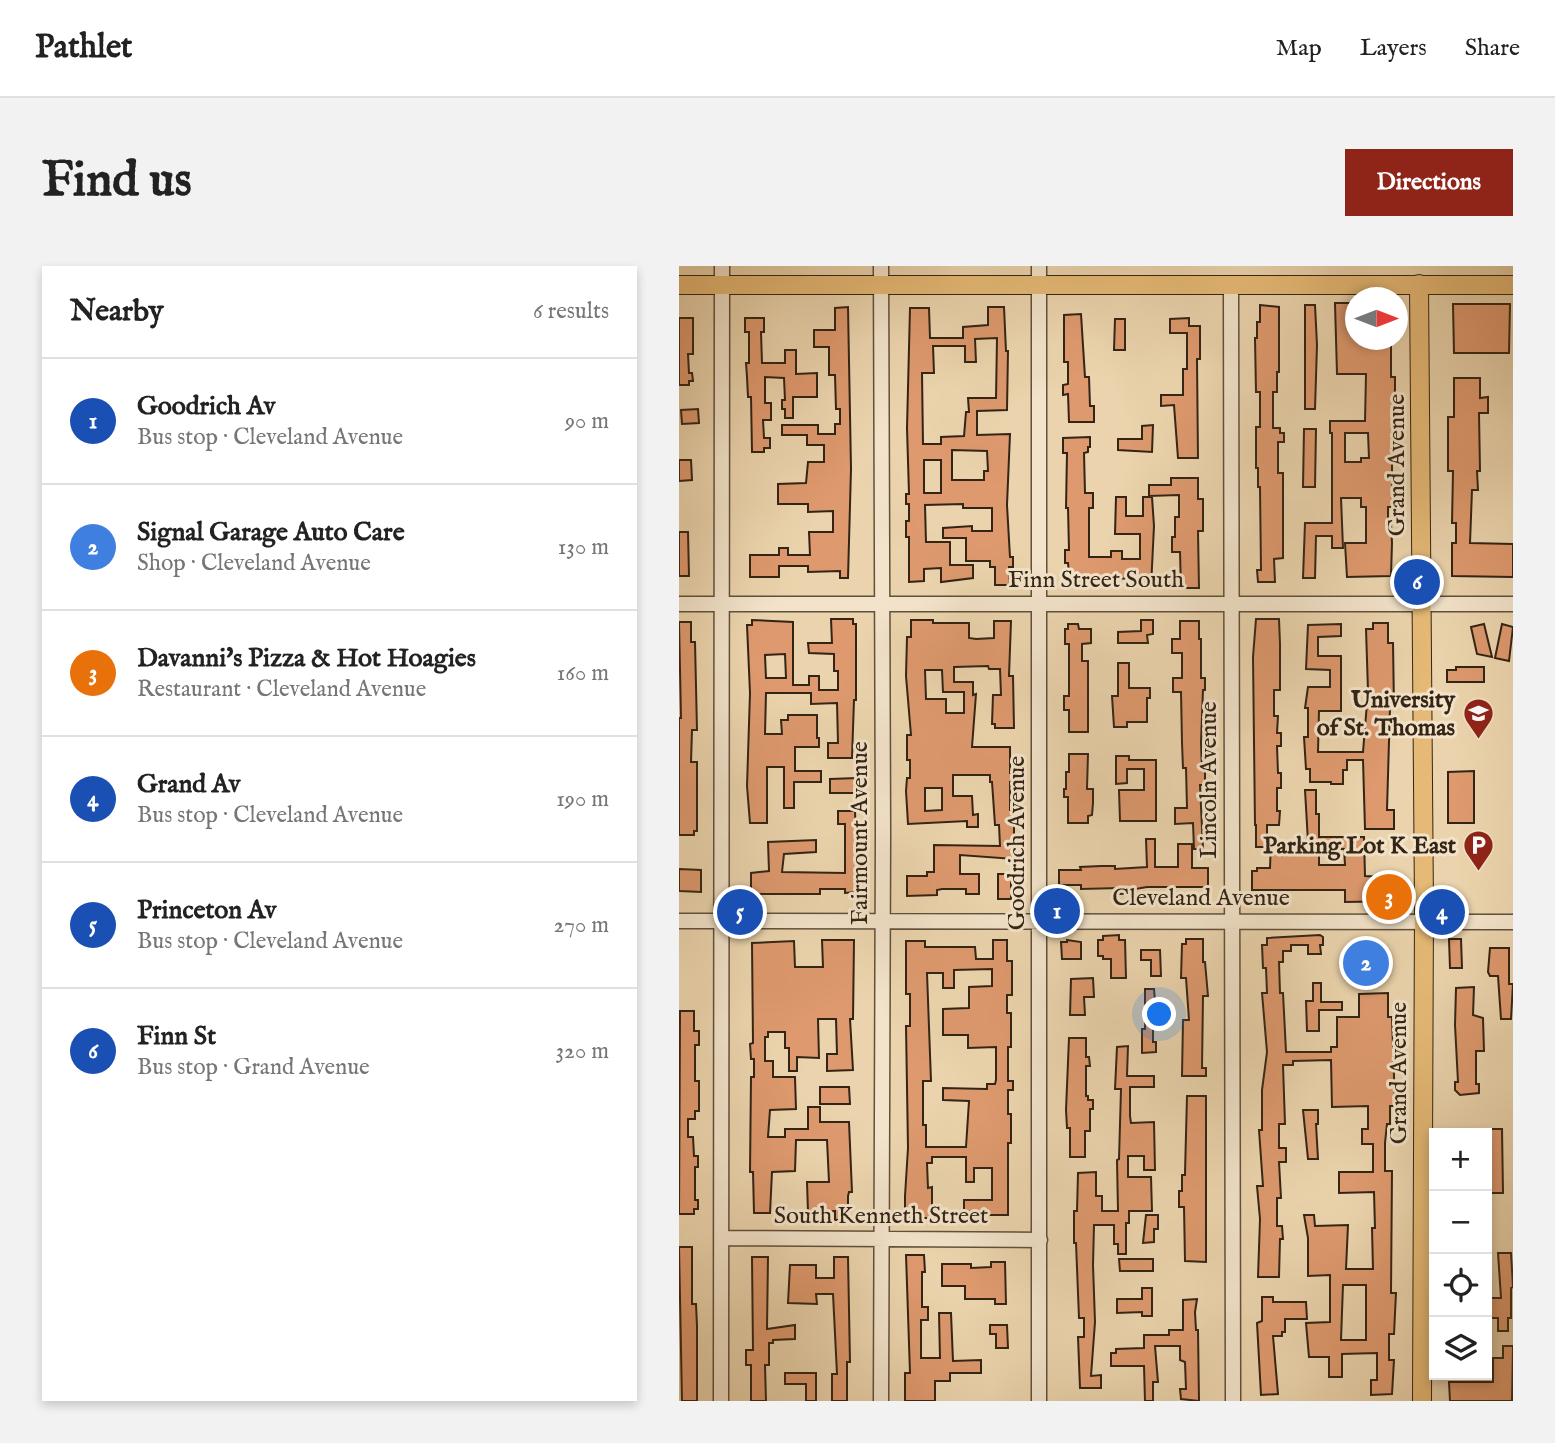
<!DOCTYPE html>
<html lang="en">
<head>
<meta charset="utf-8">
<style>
  :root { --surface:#fff; --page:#f2f2f2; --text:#222; --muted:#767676; --line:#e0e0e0; --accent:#8f2418 }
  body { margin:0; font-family:"IM FELL English",serif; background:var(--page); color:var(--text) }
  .controls { position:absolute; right:21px; bottom:21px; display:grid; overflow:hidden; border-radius:0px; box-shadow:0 4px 10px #0003 }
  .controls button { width:63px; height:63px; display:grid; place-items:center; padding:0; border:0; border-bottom:2px solid var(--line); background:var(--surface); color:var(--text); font:35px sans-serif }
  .compass { position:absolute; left:666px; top:21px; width:63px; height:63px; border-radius:50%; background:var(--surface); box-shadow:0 4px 10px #0003; rotate:90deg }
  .you { position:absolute; left:481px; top:749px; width:24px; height:24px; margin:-18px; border:5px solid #fff; border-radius:50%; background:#1a73e8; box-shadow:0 0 0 10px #1a73e833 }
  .badge { display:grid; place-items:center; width:46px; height:46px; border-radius:50%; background:var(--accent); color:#fff; font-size:23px; font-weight:700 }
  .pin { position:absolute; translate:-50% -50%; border:4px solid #fff; box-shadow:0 2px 7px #0006 }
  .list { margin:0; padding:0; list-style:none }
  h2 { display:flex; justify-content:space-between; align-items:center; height:91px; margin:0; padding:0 28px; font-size:30px }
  h2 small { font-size:23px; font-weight:400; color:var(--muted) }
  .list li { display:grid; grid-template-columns:46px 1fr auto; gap:21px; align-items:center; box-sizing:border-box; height:126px; padding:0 28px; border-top:2px solid var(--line) }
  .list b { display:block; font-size:26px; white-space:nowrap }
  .list p { margin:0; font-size:23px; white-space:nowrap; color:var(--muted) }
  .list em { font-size:23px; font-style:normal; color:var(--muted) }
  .icon { flex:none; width:38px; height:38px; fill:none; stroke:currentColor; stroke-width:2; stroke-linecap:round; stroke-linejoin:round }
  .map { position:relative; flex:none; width:834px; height:1135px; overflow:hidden; border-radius:0px }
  header { display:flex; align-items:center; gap:42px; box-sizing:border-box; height:98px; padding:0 35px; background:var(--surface); border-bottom:2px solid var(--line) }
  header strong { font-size:33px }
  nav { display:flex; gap:38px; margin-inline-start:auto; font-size:24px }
  .intro { display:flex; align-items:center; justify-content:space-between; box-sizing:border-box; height:168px; padding:0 42px }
  h1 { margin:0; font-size:49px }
  .button { padding:18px 32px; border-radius:0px; background:var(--accent); color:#fff; font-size:24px; font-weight:700 }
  main { display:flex; gap:42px; padding:0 42px }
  aside { flex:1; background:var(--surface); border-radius:0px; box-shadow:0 4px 10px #0003 }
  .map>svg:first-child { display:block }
  .building { fill:#de996e; stroke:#332415; stroke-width:2; fill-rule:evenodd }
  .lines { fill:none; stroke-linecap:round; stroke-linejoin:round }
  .minor-casing { stroke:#61503b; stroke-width:17 }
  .major-casing { stroke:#332415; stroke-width:20 }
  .minor { stroke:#f2e3ca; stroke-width:14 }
  .major { stroke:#e6ba76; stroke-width:18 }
  .labels { text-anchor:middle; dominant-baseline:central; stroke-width:6; stroke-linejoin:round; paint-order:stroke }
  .street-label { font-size:24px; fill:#332415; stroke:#f2e3ca }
  .poi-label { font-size:24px; font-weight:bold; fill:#332415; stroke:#f2e3ca; text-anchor:end }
</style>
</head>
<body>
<header>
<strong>Pathlet</strong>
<nav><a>Map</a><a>Layers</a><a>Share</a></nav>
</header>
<div class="intro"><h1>Find us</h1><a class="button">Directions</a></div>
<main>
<aside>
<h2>Nearby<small>6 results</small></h2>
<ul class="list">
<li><span class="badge" style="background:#1a4fb4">1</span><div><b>Goodrich Av</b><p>Bus stop · Cleveland Avenue</p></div><em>90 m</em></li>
<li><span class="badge" style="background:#3f7fe0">2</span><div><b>Signal Garage Auto Care</b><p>Shop · Cleveland Avenue</p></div><em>130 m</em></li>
<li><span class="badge" style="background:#e8710a">3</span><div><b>Davanni's Pizza &amp; Hot Hoagies</b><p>Restaurant · Cleveland Avenue</p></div><em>160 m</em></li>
<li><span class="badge" style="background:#1a4fb4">4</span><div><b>Grand Av</b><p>Bus stop · Cleveland Avenue</p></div><em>190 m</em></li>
<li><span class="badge" style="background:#1a4fb4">5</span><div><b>Princeton Av</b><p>Bus stop · Cleveland Avenue</p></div><em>270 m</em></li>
<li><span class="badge" style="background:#1a4fb4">6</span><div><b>Finn St</b><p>Bus stop · Grand Avenue</p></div><em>320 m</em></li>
</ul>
</aside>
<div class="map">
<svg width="834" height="1135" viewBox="0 0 834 1135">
  <rect width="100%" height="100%" fill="#ebd4ad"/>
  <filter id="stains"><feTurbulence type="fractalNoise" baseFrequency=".00286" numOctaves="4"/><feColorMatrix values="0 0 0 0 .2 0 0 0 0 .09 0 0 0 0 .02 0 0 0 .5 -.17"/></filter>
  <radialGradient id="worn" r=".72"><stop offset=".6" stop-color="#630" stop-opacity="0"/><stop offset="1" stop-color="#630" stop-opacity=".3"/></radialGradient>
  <path class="building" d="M656,37H676V74H712V111H716V167H713V241H709V257H712L713,277L712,310L668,311L666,277H687V241H682V232H662L664,282H653V270H637L636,312H624L626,257H653V167H651V155H686L687,108H658ZM666,167H689L690,192H682V196H666Z
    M774,38H831L830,87H775Z
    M581,39L600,41V106H598V126H594V162H601V167H605V176H599V207H604V292L595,293L596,316H579L578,304H582L581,221H579V202H577V161H581V126H577L576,72H578V56H581Z
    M626,39H636L638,79L636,143H626Z
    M169,41L172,203L169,312H161V305L129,306V300H100V311H71V289H100V282H109V289H131L130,266H154V245L129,246V238H99V218L127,217L129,196H145V179H128V169H103V159H139V168H156V158H161V143H157L156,109H150V81H135V64H156V42Z
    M309,41H325L327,85H329L328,144L298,145V169L331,168L328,239L331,291H334V301H330L331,319H316V301H311V295H287V272H264V262L293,260V265H313V242H284V238L246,239L247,276H271V299H294V312L262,316V302L245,303V315L230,316V271H227V255H230V238H227V228H230L228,162L231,42H250L251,72H284V61L309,59ZM318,72L317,132H289L290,146H287L285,170L262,171V178H244L243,107H255L254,80H286V96H297L296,73ZM273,184L308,185L309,205H305V214H273ZM245,194H262V227H245Z
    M402,48L406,111H410L411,140H415V156H390L389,128L384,129V119L389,118V96H385V49Z
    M0,52H14V88H9L10,107H13L14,115H10V119H0Z
    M66,52H85V66H82L83,97H106V84H117V108L138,107V131H114V152H106V143H103V134H106L105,112L86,111V137H92V154H84L85,172H91V182H85V186H73L72,131H69L68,111L67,97H70V66H66Z
    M510,52V60H521V93H518L519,192H499L495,139L482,140V129H504V103H508V67H491V53Z
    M436,53H446V84H435Z
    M775,112H801V132L809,131V147H800L801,205H798L799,224H793L791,277L834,278V311L773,310V277H777V257H773L774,205H769V151H775Z
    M19,143L20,157L3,158L2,144Z
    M474,159L473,186L439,184V173H463V160Z
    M625,163H637L636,221H624Z
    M411,171V181H409V186L405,187L406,227H414V242H410V291H432V285H443V293H461V268H436L437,231H447V250H464V231H473L475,260L472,321H461V312L428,313V320H417V317L391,318L389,297H386V284H390L389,242H387L388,187H384V172Z
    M0,194H12L13,214L0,215Z
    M492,212H519V233H524V265H519L520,322H502L501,286H493V271H496V251H500V229L470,230V219H492Z
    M0,266H9L10,310H0Z
    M152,353H174V358H177V434H175L173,492H149V477H159L158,437L132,438V427H87L86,468H103L102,454H109V449H138V472H140V481H116V505H142V516H115V542H105V501H88V557H71L68,520L71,427L68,359H73V354L114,356V419H130V410H140V424H159V405H155V388L130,387L129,377H153ZM106,388L107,412H87L86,389Z
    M577,353H600L601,378V424H595V450H599L598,467H602V480H598L599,507H602V522H598V545H601L600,559H588V581H577V559H576L574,391Z
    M232,354H254V357H290V372L297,373L315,372V355H332L330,410H334L335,462H316V458H313L314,429H322L321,403H310L309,400L275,401V416H294V429L297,428L293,481H331V507H335V516H331V544H335V593L281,589V608H300V628H287V623H263L258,624V629L228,630V610H248V606H255V579L321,580L320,559H316L313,516H311V509H274V530H293L294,549L299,548V561H288V555L229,558L227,525L228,512H231V494H228V469H232L227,410L228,371H232ZM246,404H263L264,426H285V447H267V433H247ZM246,522H263V544L246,545Z
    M462,354H474V368L468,369L469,377H439V366L462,365Z
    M501,355H520V373H522V412H526V424H524L522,477L523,504H526V519H521L524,583H515L514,557L496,558V542H508L507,502H504L503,477L502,426H494V412H503V387H493V373H501Z
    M0,356H12V376H16L18,464H13L12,496H18V565H15V569H0V452H2Z
    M694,357H709V377H714L715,441H711L708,544H715V563H686L684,494H668V504H664V518H652V516H631V503H627L625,471H629V442H626L629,421H651V404L627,403L629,359L662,358V370L639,371V390H662V445H640L639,486H684L689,425L687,363H694Z
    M389,358H399L400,363H412V377L403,378V395H409V466H390V444H385V430H390V378H386V363H389Z
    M805,358L813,391L798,388L792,361Z
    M823,358L834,361L830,395L816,392Z
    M439,397H450V422H471V432H468V456H448V461H435L433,430H439Z
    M777,401H805V416H768V404H777Z
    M390,488H409L408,523H414V537L413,549L409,550V557H389V531H385V523H387V506H390Z
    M437,490H450V494H477V555H441L440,524H465V503H448V517L437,518Z
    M795,505V557H769V506Z
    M178,512V527H151V513Z
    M626,524H637V548H640V571H685L686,610L724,612V635L666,636V624H573V605H578V602H591L592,576H629ZM640,583H665L666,599H640Z
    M159,545H176L179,626L166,627V623H141V628H72V607L90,605L89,576L137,574V586L105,588L103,606L166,607V558H159Z
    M467,573H476V601H499V578H513V602H529V621H468L456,623V627L441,628V622L402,623V619H380V604H402L401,601L422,600H436V603L468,601Z
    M0,603L22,604V626L0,625Z
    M319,608H332V633H319Z
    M440,669V674H446L447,712H432V693H424V690H419V674H424V670Z
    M641,669L644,671V679H641L642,688H629V679H612V685H604V696H600L601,727H604L607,786H652V781H658V751H680V728L709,727V751H713L716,840H711V858H708L706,877V905H713L712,1027H717L715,1068H710V1094H715L713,1128L692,1129V1114H698V1087L663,1088V1111H650V1091H630L627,1057L651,1056V1009L629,1010V972L625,949H635L636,960L669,959L667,1003H694L693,962H696L695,926L660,927V906H694V878H683V863H689V840L653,841L652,794L614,795V799H604L606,858H600V882H607V896H600L602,932H598V960H603L604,973H601L600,1011H579L581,953L578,920H584L580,864H583V824L588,786L583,727H588L587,702H584L583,679H588V672ZM664,1019H687V1074H662Z
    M507,673H524V696H526L529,730H524L523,802H527V810H503L504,754H510L507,712H502L503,678H507Z
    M770,673H782L783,702H771Z
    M143,674H175L174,753H171L174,804L148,805V788H158L157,753H139L140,792L118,791V805H110V782H106V766H89V771H86V795H94V811H116L117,843L91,844L89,871H106V863H129V841H141V856H170L173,926H170L169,930V954H156V945L129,946L128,916H150L148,874H117L116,905L93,906L91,947H75L74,906H71L72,811H75V793H72L71,778L74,777L73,677L115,675L116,701H144Z
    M314,674H328V695H333V729H328V747H332V781H329V815H334V824H329V848H332V877H329V949H306V945L285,946V934H313V902H295V916H287V891H253V897H248L249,922L253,921V952H230V950H226V930L229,882L227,760H231V728H227V675H246V681H296L297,693H314ZM313,703V720L290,721V742L264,743V769H289V782L317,781V814L316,818H308V823L264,822V834L290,835L287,881H247V859H244V815H252L248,707H264V722H275V704Z
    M388,674L402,676V693H383L382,676H388Z
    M811,682H830V718H834L832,753H822L819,710H811L809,706Z
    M462,684H481L482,710H472V694H462Z
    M671,688H703V705H671Z
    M414,712L415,731H405L406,749H391L392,713Z
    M634,717H642V736H663V744H640V765H628L627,735H634Z
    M795,721L794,749L804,752L805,785H797V818H800V827L781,829L776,824V816H779L776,759L777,722Z
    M466,723H475L477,748H474V776H477V786L463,787V763H466Z
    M1,745H15V765H20V779H16V815H20V845H16V853H9V871H14L15,890H19V901H16V934H19V943H15V948H0Z
    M390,772H407V791H410L411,800H407V830H409V834H414V843H411V865H406V891H391V862H388L387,844Z
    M449,780L448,810H475V821H451V850L452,857L475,856L476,904H465V890H449V911H472L473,945H450V957H447V988H439V978H435V959H415L414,999L416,1056L412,1110L422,1109V1122H401L399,1071H405V1052H400L397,977H395V945H398L399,907L417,906V930H423V945H439L438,894L440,893L442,823H436L438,781Z
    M141,821H170L171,838H141Z
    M508,830H527V996L506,995L505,941H500V925H503V909H506V907Z
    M624,844H639V858H637L639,893H629Z
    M808,863H823L824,927H808Z
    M467,949H479V963H475V976L464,977Z
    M0,981H13V1038H17L18,1060V1135H3Z
    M819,987H832L834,1021L832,1022V1052H829V1065H819V1052H808V1032H822Z
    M227,989H245L246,1006H243V1041H249V1054H242V1092H261L260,1047H272L274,1095L302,1094V1107H271V1115H256V1135H226V1107H231Z
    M73,991H89L88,1063L116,1059V1073L94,1074V1077H90V1099H86L87,1135H72V1099H67V1084H74Z
    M155,991H169L171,1096H168V1135H153V1108H158L154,1028H137L138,1038L109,1037L111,999H137V1012H155Z
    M440,993H474V1005H441Z
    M312,996H326L327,1038H316V1033H286V1020H263V998H292V1002L312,1001Z
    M463,1022H473V1050H463V1046L438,1047V1033H463Z
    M583,1031H594V1036H627L628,1053H606V1066H603V1070H594L599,1128L582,1129L578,1057L583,1055Z
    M518,1033L516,1046L517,1064H519L520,1135L502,1133L501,1123H507L506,1096L501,1094V1080H476L479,1116H474V1135H466L465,1100H432V1087H437V1083L465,1082V1069H490V1064H504V1034Z
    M311,1059H328L329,1082H317V1068H311Z
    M824,1080H834L833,1135H771L770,1116H814V1092H824Z
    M106,1107H137V1135H127V1118H106Z"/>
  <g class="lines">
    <defs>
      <path id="minor" d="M202,0L204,567L202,1135
        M552,19L554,1135
        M0,338H834
        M0,655L834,656
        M43,972L361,974
        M42,1135L43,0
        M360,1135V0"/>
      <path id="major" d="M740,18L745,641L743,1135
        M0,19H834"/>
    </defs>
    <use href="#minor" class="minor-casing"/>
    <use href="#major" class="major-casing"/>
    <use href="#minor" class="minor"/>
    <use href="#major" class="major"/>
  </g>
  <defs>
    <symbol id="university-pin" viewBox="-11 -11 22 30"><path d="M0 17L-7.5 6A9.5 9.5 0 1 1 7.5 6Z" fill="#8f2418" stroke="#f2e3ca"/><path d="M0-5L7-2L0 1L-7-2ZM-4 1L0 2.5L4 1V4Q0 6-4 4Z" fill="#fff"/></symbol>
    <symbol id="parking-pin" viewBox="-11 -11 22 30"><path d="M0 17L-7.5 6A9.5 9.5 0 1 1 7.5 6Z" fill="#8f2418" stroke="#f2e3ca"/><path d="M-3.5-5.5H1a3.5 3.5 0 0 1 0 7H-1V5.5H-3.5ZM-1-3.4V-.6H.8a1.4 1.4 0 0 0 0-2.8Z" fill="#fff"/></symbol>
  </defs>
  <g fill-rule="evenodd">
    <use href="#university-pin" x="782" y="430" width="35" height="47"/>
    <use href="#parking-pin" x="782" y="562" width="35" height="47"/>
  </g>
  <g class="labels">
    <g class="street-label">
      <text transform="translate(718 199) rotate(-90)">Grand Avenue</text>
      <text x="417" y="314">Finn Street South</text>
      <text transform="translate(530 514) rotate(-90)">Lincoln Avenue</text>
      <text transform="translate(181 567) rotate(-90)">Fairmount Avenue</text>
      <text transform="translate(338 577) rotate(-90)">Goodrich Avenue</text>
      <text x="522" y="632">Cleveland Avenue</text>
      <text transform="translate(720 807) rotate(-90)">Grand Avenue</text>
      <text x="202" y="950">South Kenneth Street</text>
    </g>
    <g class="poi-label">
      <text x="776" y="434">University<tspan x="776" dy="28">of St. Thomas</tspan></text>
      <text x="777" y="580">Parking Lot K East</text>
    </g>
  </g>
  <rect width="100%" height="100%" filter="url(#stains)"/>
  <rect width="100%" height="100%" fill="url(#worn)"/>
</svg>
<div class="controls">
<button>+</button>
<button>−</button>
<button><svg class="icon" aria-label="locate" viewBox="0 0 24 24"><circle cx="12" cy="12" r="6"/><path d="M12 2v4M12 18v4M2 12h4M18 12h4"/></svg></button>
<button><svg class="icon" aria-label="layers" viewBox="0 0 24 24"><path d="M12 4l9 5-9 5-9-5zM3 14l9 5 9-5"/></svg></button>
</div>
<svg class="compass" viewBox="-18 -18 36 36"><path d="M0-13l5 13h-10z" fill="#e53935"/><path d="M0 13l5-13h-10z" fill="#767676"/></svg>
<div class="you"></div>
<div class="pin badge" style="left:378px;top:645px;background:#1a4fb4">1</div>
<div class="pin badge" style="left:687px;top:697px;background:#3f7fe0">2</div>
<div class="pin badge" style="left:710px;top:631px;background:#e8710a">3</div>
<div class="pin badge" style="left:763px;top:646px;background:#1a4fb4">4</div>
<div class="pin badge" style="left:61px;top:646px;background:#1a4fb4">5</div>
<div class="pin badge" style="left:738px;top:316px;background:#1a4fb4">6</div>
</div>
</main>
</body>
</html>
